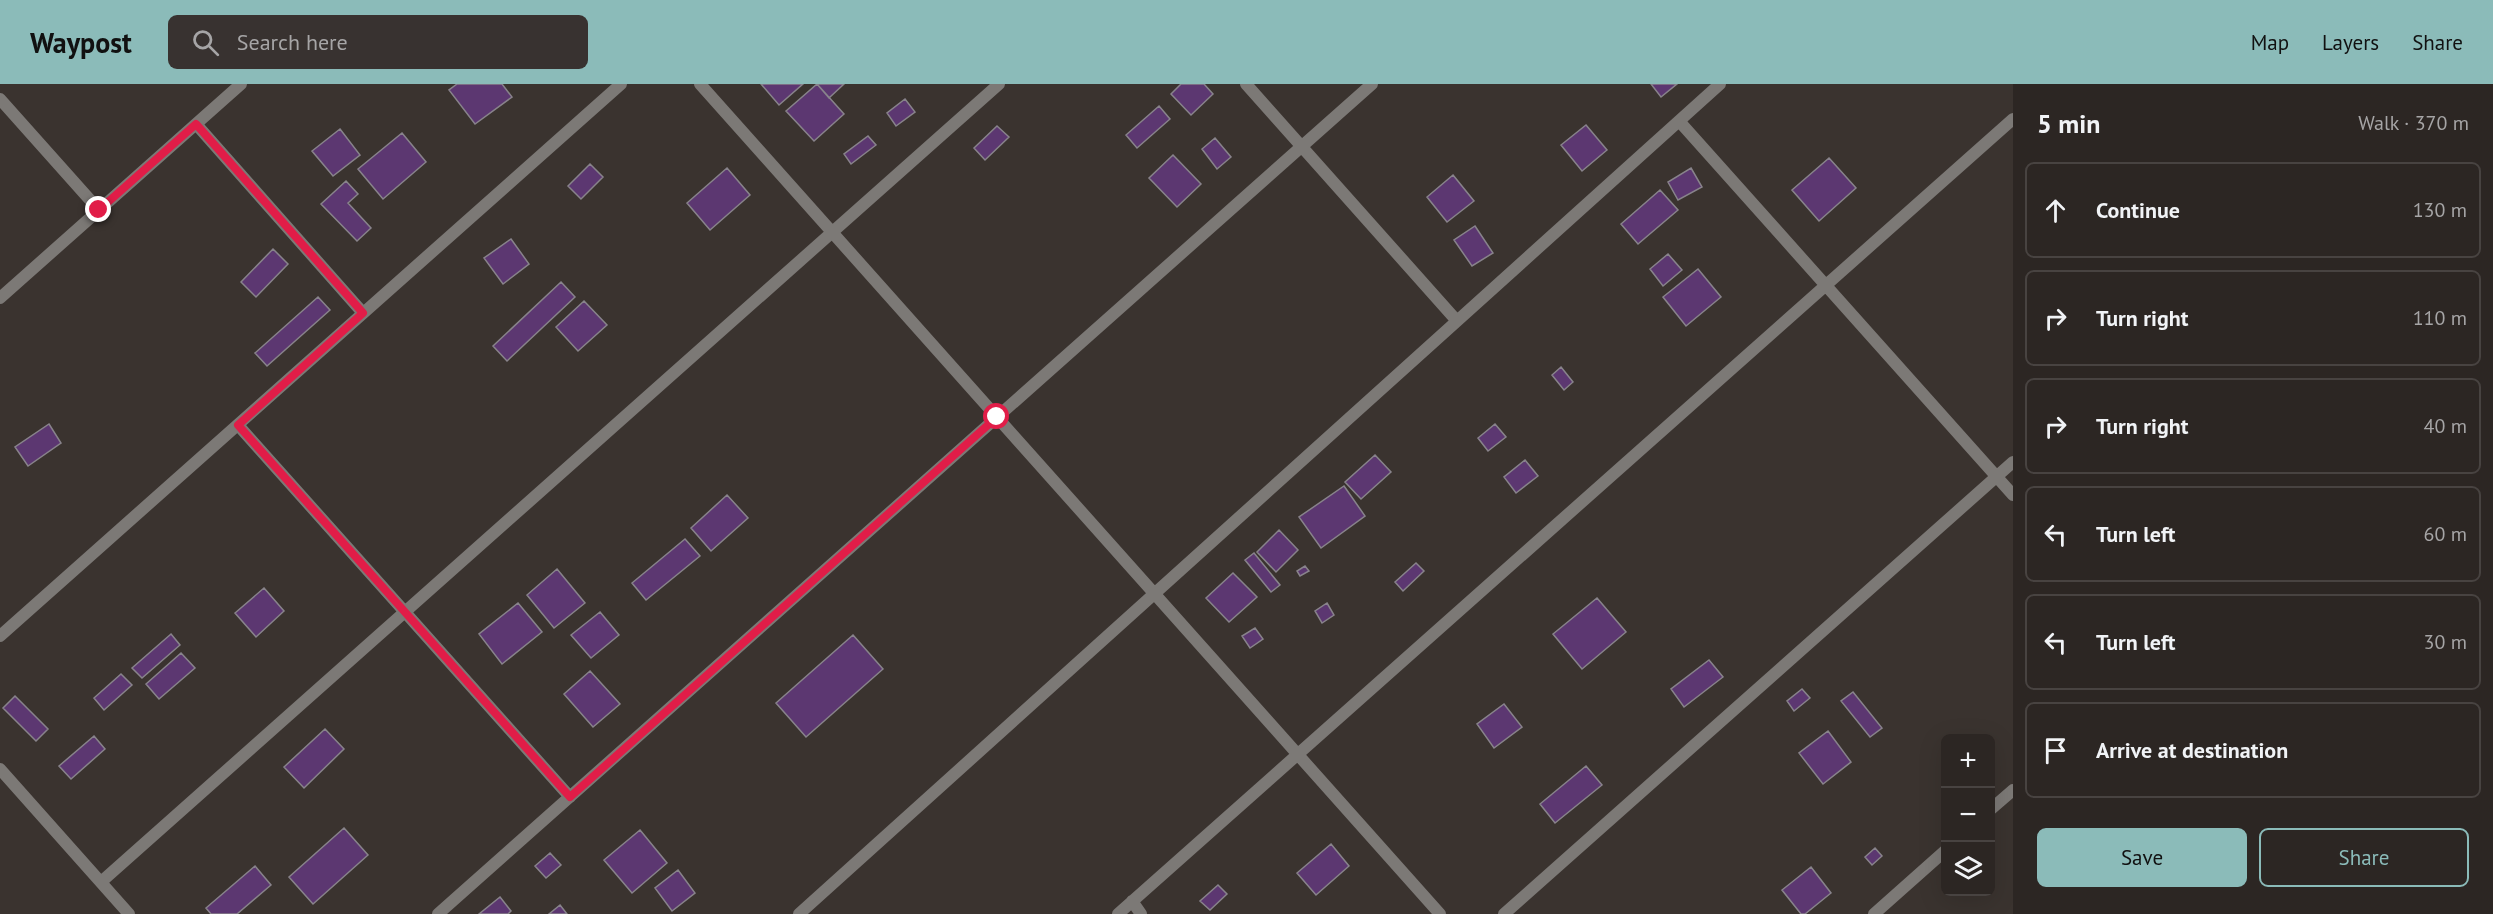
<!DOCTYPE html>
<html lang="en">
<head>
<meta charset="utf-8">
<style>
  :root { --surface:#2c2623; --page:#383230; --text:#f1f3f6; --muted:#a6a5a6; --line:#484341; --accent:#8bbbb9 }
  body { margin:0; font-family:"PT Sans",sans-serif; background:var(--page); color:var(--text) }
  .controls { position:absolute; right:18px; bottom:18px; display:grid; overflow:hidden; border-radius:9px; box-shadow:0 6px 24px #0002 }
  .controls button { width:54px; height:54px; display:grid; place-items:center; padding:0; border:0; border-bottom:2px solid var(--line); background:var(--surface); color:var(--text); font:30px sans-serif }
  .stop { position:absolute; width:18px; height:18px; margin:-14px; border:4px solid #e11d48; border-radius:50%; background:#fff }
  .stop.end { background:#e11d48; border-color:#fff; box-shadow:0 2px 6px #0008 }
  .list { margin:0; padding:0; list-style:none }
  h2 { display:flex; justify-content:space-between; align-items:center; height:78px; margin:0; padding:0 24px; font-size:26px }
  h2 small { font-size:20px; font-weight:400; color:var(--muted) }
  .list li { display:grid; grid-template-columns:39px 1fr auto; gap:18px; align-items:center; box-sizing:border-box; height:96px; margin:0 12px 12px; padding:0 12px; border:2px solid var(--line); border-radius:9px }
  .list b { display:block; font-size:22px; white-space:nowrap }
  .list em { font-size:20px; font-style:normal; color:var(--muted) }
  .actions { display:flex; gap:12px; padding:18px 24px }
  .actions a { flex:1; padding:14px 0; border:2px solid var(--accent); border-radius:9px; text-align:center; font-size:21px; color:var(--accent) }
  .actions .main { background:var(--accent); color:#111 }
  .icon { flex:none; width:33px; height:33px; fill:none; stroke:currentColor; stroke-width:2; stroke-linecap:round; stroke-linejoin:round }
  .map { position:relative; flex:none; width:2013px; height:830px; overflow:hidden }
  header { display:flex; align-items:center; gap:36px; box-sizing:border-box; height:84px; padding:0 30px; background:var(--accent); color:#111 }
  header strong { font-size:28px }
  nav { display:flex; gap:33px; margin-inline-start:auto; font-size:21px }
  .search { width:420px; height:54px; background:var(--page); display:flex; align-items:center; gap:15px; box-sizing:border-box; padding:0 21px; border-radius:9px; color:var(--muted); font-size:22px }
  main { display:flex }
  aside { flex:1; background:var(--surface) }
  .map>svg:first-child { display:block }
  .building { fill:#5c3771; stroke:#88838b; stroke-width:1.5 }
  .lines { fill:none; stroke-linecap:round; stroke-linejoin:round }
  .street { stroke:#7c7976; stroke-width:12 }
  .route { stroke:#e11d48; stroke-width:8 }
</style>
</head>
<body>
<header>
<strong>Waypost</strong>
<div class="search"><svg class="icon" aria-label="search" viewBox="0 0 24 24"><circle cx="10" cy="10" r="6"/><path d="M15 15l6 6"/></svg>Search here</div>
<nav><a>Map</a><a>Layers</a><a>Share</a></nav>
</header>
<main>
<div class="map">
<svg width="2013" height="830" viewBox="0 0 2013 830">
  <rect width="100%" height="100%" fill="#3a332f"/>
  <path class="building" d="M457,0H502L512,13L475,40L449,6Z
    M761,0H803L779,21Z
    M817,0H844L829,14Z
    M817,0L844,30L814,57L786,27Z
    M1181,0H1204L1213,10L1191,31L1171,10Z
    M1651,0H1677L1661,13Z
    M905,15L915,28L896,42L887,29Z
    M1159,22L1170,35L1137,64L1126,51Z
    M1586,41L1607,66L1582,87L1561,61Z
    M997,42L1009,53L985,76L974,64Z
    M340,45L360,71L333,92L312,67Z
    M402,49L426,78L383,115L358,85Z
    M868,52L876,61L851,80L844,70Z
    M1215,54L1231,73L1217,85L1202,65Z
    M1173,71L1201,100L1177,123L1149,94Z
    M1829,74L1856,104L1819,137L1792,106Z
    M590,80L603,93L581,115L568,102Z
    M727,84L750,111L710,146L687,119Z
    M1691,84L1702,103L1678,116L1668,98Z
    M1453,91L1474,117L1447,138L1427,113Z
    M346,97L358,110L348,119L371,144L357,157L321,120Z
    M1660,106L1678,126L1638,160L1621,140Z
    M1475,142L1493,169L1472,182L1454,156Z
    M511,155L529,180L503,200L484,174Z
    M273,165L288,180L256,213L241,198Z
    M1668,170L1682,186L1663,202L1650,185Z
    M1698,185L1721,213L1686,242L1663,213Z
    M561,198L575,213L507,277L493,262Z
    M318,213L330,226L267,282L255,269Z
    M584,217L607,241L578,267L556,243Z
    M1561,283L1573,298L1564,306L1552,291Z
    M49,340L61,359L28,382L15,363Z
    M1495,340L1506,353L1488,367L1478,354Z
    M1375,371L1391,388L1361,415L1345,398Z
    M1525,376L1538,392L1516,409L1504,393Z
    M1344,402L1365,432L1321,464L1299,433Z
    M727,411L748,434L711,467L691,444Z
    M1279,446L1298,466L1276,488L1257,468Z
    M685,455L700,472L646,516L632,499Z
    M1254,469L1280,501L1271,508L1245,476Z
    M1416,479L1424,487L1403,507L1395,498Z
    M1305,482L1309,487L1300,492L1297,487Z
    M557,485L585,519L554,544L527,511Z
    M1233,489L1257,513L1229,538L1206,514Z
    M264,504L284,527L256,553L235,529Z
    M1597,514L1626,548L1582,585L1553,550Z
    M518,519L542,548L502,580L479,550Z
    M1327,519L1334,531L1322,539L1315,527Z
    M600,528L619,551L591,574L571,551Z
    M1255,544L1263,555L1250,564L1242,552Z
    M171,550L180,561L142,594L132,584Z
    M853,551L883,585L806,653L776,619Z
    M181,569L195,584L159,615L146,600Z
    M1709,576L1723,593L1684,623L1671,605Z
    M590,587L620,620L593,643L564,610Z
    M121,590L132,601L104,626L94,614Z
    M1802,605L1810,614L1794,627L1787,617Z
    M1853,608L1882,644L1870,653L1841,617Z
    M15,612L48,645L36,657L3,624Z
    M1504,620L1522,643L1494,664L1477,640Z
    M325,645L344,665L304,704L284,683Z
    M1828,647L1851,678L1823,700L1799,669Z
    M94,652L105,665L71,695L59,682Z
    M1586,682L1602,701L1555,739L1540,720Z
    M344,744L368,771L313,820L289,793Z
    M640,746L667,779L632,809L604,776Z
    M1331,760L1349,782L1316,811L1297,789Z
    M1875,764L1882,772L1872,781L1865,773Z
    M550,769L561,781L546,794L535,782Z
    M255,782L271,801L237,830H211L206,824Z
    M1811,783L1831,809L1805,830H1801L1782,806Z
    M678,786L695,809L672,827L655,804Z
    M1218,801L1227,810L1210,826L1200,817Z
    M500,813L511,827L508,830H479Z
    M560,821L567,830H549Z"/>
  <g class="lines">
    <path class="street" d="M700,0L1440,830
      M1246,0L1457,237
      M0,15L99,126
      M1679,37L2013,411
      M196,40L363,229
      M0,214L241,0
      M238,341L570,713
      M0,552L621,0
      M0,685L129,830
      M1990,726L2013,706
      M101,798L999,0
      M1132,817L1141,830
      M438,830L1372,0
      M799,830L1720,0
      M1118,830L2013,35
      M1504,830L2013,378
      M1874,830L1946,766"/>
  </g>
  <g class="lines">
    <path class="route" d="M99,126L196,40L363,229L238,341L570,713L997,333"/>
  </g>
</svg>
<div class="controls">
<button>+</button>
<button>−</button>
<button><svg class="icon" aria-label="layers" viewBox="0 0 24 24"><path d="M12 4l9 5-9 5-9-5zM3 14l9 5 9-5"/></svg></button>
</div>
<div class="stop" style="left:997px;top:333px"></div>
<div class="stop end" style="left:99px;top:126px"></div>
</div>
<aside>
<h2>5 min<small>Walk · 370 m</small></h2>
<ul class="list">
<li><svg class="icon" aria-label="ahead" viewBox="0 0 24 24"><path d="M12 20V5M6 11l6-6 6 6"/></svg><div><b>Continue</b></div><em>130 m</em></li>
<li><svg class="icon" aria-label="right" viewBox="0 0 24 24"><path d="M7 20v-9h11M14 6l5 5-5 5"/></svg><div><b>Turn right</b></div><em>110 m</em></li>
<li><svg class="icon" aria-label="right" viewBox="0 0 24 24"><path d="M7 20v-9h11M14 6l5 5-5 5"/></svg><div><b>Turn right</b></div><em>40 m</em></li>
<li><svg class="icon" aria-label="left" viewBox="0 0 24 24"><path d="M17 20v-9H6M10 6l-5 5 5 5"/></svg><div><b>Turn left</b></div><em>60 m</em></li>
<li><svg class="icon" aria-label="left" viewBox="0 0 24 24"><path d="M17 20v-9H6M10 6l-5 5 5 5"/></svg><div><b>Turn left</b></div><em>30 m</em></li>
<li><svg class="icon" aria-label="arrive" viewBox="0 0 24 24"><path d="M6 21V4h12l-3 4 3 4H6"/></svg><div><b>Arrive at destination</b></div></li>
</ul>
<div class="actions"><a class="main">Save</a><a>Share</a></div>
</aside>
</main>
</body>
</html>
